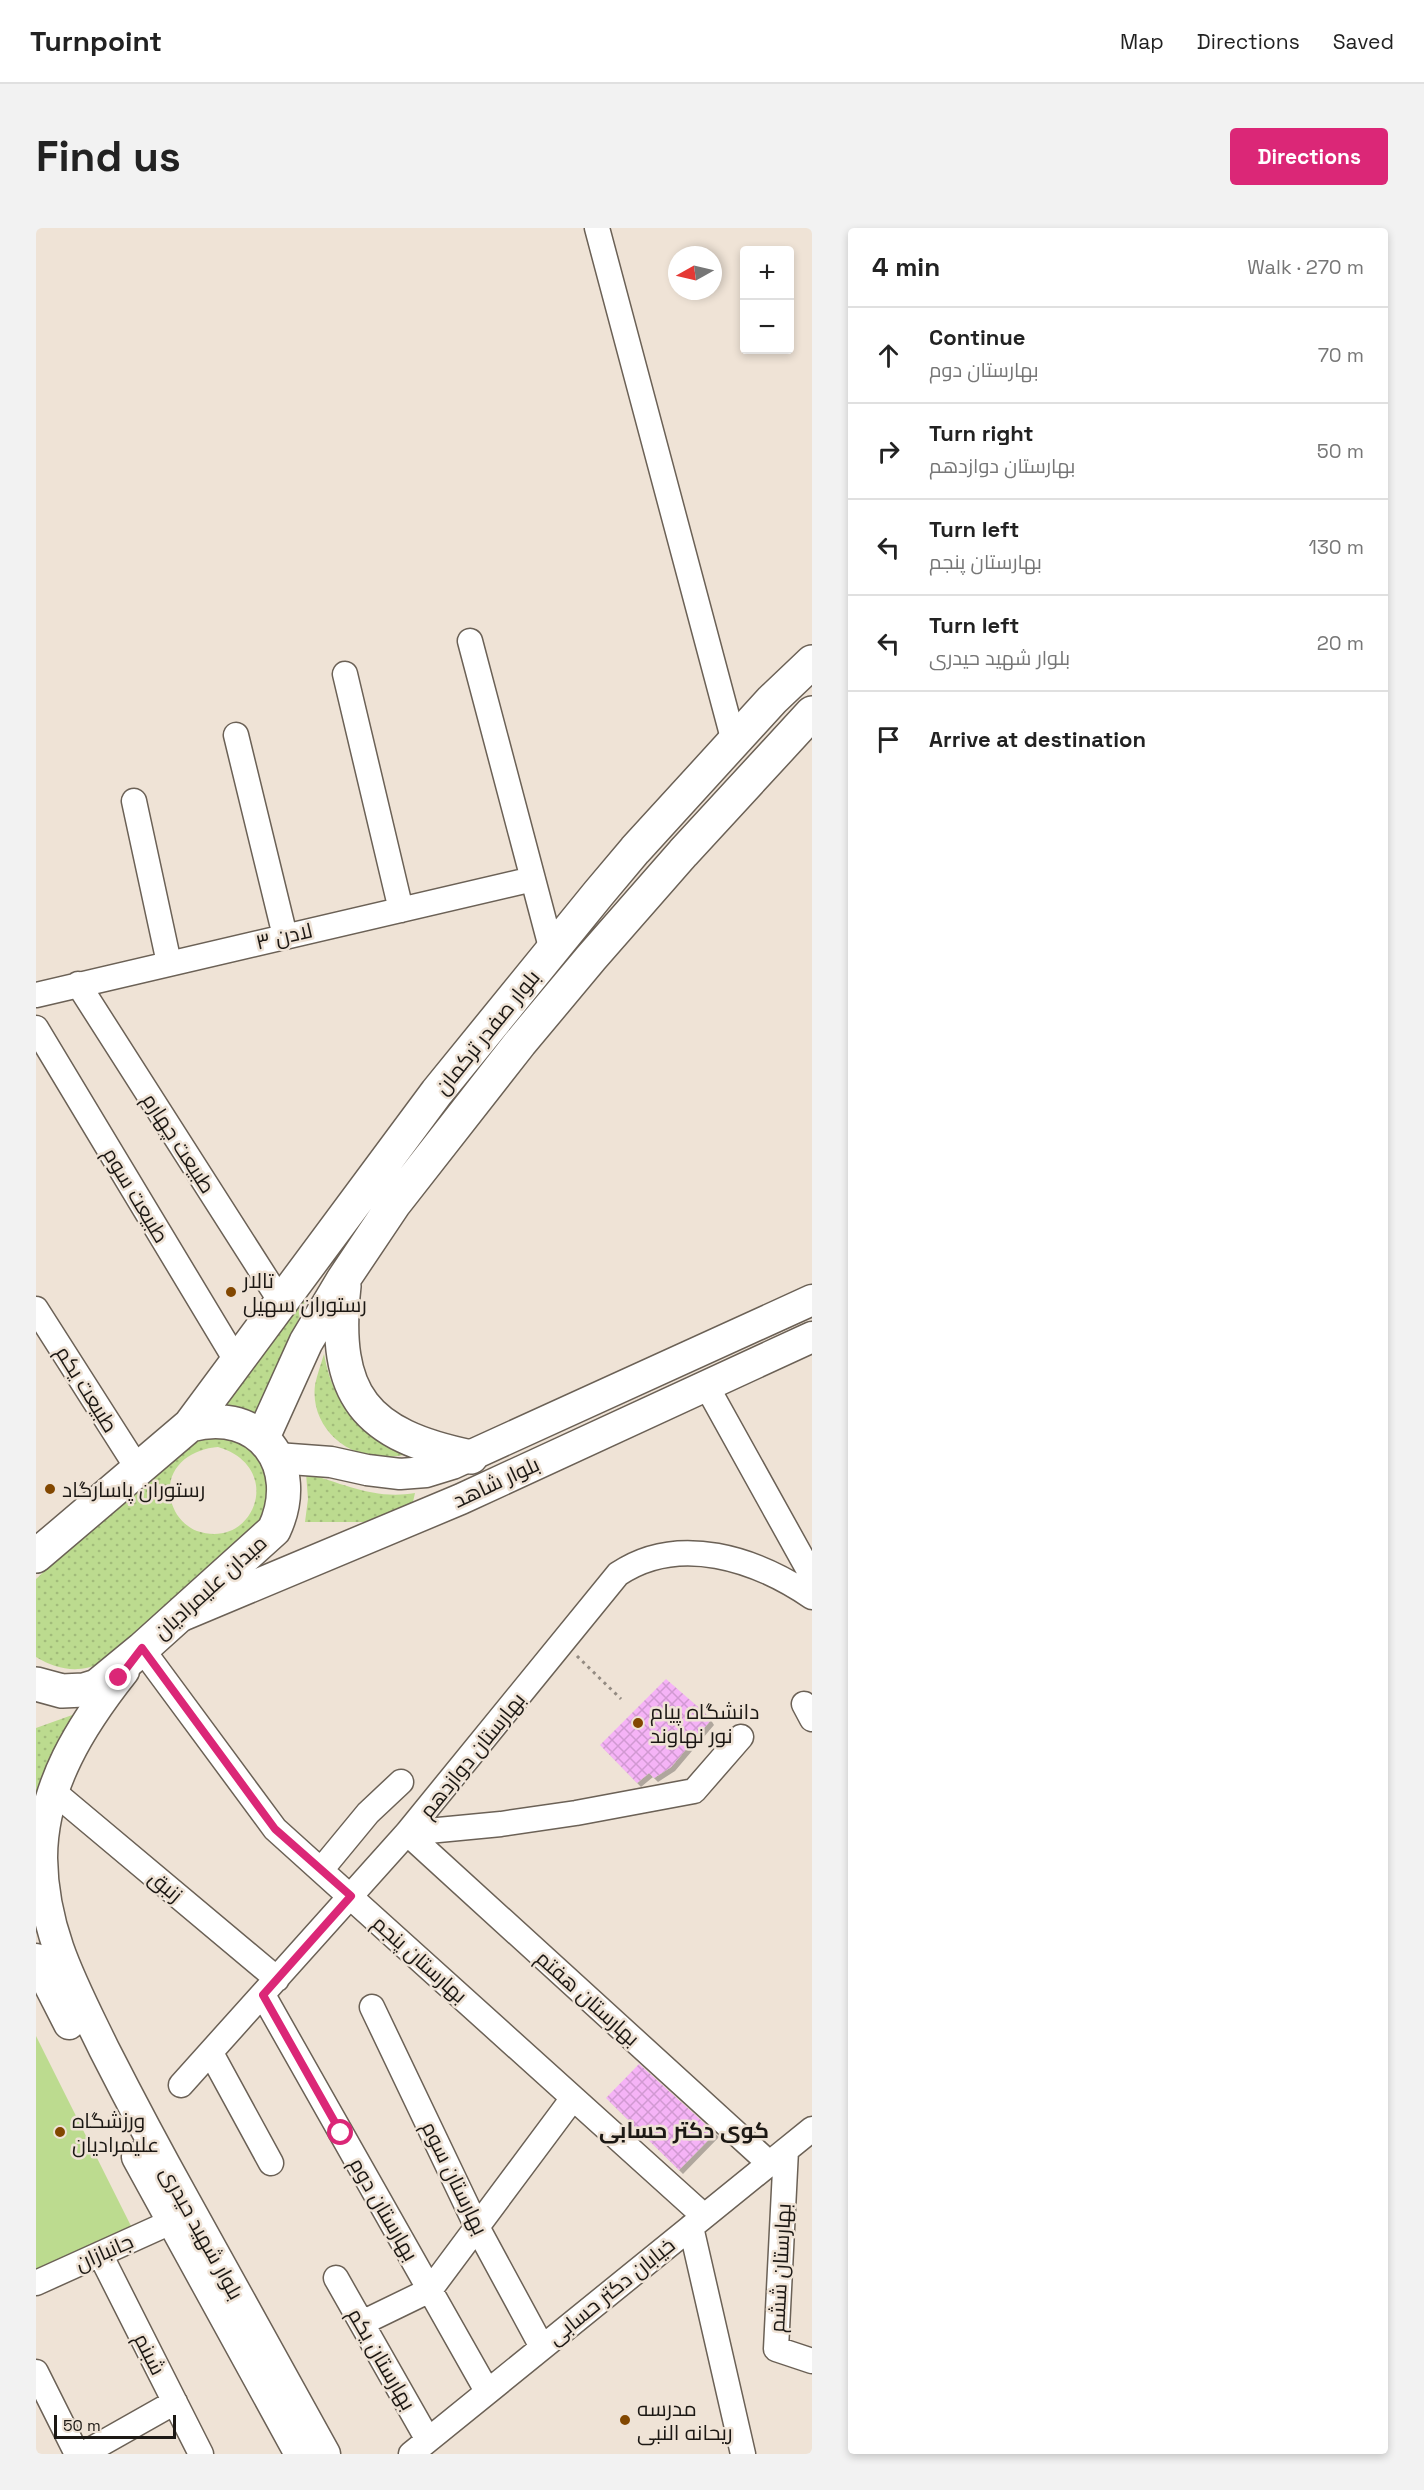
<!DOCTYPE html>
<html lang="en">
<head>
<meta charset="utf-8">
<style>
  :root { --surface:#fff; --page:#f2f2f2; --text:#222; --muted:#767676; --line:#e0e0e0; --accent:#db2777 }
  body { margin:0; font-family:"Space Grotesk",Cairo,sans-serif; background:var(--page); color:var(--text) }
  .controls { position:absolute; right:18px; top:18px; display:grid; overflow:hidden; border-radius:6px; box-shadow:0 3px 9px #0003 }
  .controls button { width:54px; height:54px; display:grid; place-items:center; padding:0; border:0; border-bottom:2px solid var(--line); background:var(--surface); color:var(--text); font:30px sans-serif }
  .compass { position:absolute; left:632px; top:18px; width:54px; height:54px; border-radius:50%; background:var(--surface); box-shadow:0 3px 9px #0003; rotate:262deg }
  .scale { position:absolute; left:18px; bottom:15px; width:122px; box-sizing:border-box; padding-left:6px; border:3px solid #1c1814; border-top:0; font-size:16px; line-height:21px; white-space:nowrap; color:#1c1814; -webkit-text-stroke:4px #efe3d6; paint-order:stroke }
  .stop { position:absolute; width:18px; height:18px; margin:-14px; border:4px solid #db2777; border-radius:50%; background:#fff }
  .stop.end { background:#db2777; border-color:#fff; box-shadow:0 2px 6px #0008 }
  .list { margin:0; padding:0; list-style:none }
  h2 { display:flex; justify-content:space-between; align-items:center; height:78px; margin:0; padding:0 24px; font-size:26px }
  h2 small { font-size:20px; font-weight:400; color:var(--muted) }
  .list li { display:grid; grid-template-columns:39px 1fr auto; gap:18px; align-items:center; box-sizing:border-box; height:96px; padding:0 24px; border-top:2px solid var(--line) }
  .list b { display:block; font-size:22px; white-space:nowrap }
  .list p { margin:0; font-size:20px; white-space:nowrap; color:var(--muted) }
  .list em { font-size:20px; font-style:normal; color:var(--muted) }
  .icon { flex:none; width:33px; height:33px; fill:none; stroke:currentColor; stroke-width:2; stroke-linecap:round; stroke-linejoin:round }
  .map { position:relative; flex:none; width:776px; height:2226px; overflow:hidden; border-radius:6px }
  header { display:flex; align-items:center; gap:36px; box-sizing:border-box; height:84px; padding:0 30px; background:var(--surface); border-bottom:2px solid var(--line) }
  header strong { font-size:28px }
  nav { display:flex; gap:33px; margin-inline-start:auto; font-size:21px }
  .intro { display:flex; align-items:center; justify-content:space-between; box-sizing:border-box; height:144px; padding:0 36px }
  h1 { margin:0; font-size:42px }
  .button { padding:15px 27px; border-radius:6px; background:var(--accent); color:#fff; font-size:21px; font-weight:700 }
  main { display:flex; gap:36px; padding:0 36px }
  aside { flex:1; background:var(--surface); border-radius:6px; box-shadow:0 3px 9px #0003 }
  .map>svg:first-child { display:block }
  .green { fill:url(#green-dots); fill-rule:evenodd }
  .pitch { fill:#bcdb8f }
  .building { fill:url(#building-cross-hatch); filter:url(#shadow) }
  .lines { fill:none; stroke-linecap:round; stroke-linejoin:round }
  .minor-casing { stroke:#6b6156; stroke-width:27 }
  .major-casing { stroke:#6b6156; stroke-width:33 }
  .highway-casing { stroke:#6b6156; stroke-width:36 }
  .path { stroke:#948b82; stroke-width:3; stroke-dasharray:3 4.5; stroke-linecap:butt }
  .minor { stroke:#fff; stroke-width:24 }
  .major { stroke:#fff; stroke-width:30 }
  .highway { stroke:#fff; stroke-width:33 }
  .route { stroke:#db2777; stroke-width:8 }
  .poi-dot { fill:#824700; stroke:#efe3d6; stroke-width:2 }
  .labels { text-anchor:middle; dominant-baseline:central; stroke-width:5; stroke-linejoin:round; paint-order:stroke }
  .street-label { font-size:21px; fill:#1c1814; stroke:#efe3d6 }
  .poi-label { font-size:21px; fill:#1c1814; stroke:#efe3d6; text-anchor:start }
  .neighbourhood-label { font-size:22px; font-weight:bold; fill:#1c1814; stroke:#efe3d6 }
</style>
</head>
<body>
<header>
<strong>Turnpoint</strong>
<nav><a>Map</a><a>Directions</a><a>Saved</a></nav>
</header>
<div class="intro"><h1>Find us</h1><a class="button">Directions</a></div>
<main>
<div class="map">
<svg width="776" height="2226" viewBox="0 0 776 2226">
  <defs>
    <pattern id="green-dots" width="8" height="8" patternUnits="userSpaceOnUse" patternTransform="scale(1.5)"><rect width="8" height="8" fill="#bcdb8f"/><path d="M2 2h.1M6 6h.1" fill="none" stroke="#a1bb7a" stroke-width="1.8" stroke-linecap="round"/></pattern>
    <pattern id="building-cross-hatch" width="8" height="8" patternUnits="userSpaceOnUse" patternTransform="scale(1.5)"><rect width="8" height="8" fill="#f5b3f6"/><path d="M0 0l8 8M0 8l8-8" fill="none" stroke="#d199d2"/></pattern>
    <filter id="shadow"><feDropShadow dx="4" dy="4" stdDeviation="0" flood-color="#0004"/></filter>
  </defs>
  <rect width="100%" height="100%" fill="#efe3d6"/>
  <path class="green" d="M274,1061L226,1187L184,1177Z
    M288,1126C299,1187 327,1194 375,1226C366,1227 356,1229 347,1229C308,1229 274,1197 279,1157C281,1147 285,1136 288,1126Z
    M189,1202L227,1232L237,1262L224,1295L210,1310L67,1434C43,1446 22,1442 0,1429V1351L144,1218ZM182,1219C250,1239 218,1323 161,1303C148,1298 138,1286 135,1272C128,1241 153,1221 182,1219Z
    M270,1245C308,1256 339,1272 379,1265L377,1274L353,1287L328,1294H269L272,1271Z
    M39,1486L0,1601V1500Z"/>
  <path class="pitch" d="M0,1808L96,2000L0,2044Z"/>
  <path class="building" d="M630,1451L669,1485L674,1493L635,1539L618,1550L613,1545L601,1555L564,1517Z
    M603,1836L679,1905L643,1942L570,1870Z"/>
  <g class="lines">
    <defs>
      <path id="minor" d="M561,0L698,514
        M434,413L516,723
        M309,446L365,682
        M200,507L249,708
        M98,573L133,735
        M42,756L245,1074
        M0,767L497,651
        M0,800L201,1134
        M0,1081L102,1241
        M670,1157L776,1348
        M106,1421L239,1601L668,1988
        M768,1476L776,1491
        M18,1564L241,1751
        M371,1605L733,1935
        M371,1605L465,1596L540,1585L658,1563L705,1509
        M285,1642L332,1585L365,1554
        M227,1767L451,2163
        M336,1779L441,1999L506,2119
        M175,1825L235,1935
        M145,1857L371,1605L582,1346C643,1305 720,1331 776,1369
        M750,1922L740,2121L776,2133
        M655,1999L707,2226
        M64,2026L165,2226
        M300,2050L392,2212
        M0,2055L135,1994
        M326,2095L394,2062L537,1870
        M0,2144L41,2226
        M47,2226L139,2174
        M375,2226L776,1901"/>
      <path id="major" d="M241,1230L295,1234L331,1242L364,1246L390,1244L416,1236L776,1072
        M148,1387L425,1271L776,1109
        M88,1443C46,1496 6,1558 6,1630C7,1704 37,1757 68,1821C94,1872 121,1923 149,1973C196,2057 242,2142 289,2226
        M0,1731L33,1796
        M101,1929L264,2226"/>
      <path id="highway" d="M308,1058C296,1168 329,1207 435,1229
        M154,1197L401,864L562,666L599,622L736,472L776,434
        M227,1209L270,1114L307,1052L358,976L484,815L555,730L647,625L776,485
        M0,1328L154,1197C224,1178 268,1238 238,1302L106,1421L61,1458L48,1462L26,1463L0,1456"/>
    </defs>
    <use href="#minor" class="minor-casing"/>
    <use href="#major" class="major-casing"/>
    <use href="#highway" class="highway-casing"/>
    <path class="path" d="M541,1428L585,1471"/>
    <use href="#minor" class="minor"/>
    <use href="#major" class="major"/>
    <use href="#highway" class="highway"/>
  </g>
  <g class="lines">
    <path class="route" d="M83,1450L106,1420L239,1601L315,1668L227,1767L305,1905"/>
  </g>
  <g class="poi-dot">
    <circle cx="195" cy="1064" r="6"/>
    <circle cx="14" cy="1261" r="6"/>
    <circle cx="602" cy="1495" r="6"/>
    <circle cx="24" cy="1904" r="6"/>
    <circle cx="589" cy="2192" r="6"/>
  </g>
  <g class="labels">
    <g class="street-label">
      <text transform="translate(248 708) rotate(-13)">لادن ۳</text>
      <text transform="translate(451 804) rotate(-51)">بلوار صفدر ترکمان</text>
      <text transform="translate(143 915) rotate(57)">طبیعت چهارم</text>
      <text transform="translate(100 967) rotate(59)">طبیعت سوم</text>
      <text transform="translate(51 1161) rotate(58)">طبیعت یکم</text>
      <text transform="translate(460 1254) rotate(-25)">بلوار شاهد</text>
      <text transform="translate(174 1359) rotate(-42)">میدان علیمرادیان</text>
      <text transform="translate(436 1527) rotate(-51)">بهارستان دوازدهم</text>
      <text transform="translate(130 1658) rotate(40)">زنبق</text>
      <text transform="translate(384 1731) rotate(42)">بهارستان پنجم</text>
      <text transform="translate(552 1770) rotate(42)">بهارستان هفتم</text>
      <text transform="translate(419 1950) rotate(64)">بهارستان سوم</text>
      <text transform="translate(348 1981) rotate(60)">بهارستان دوم</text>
      <text transform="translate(166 2005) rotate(61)">بلوار شهید حیدری</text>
      <text transform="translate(68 2024) rotate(-24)">جانبازان</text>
      <text transform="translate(744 2040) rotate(-87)">بهارستان ششم</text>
      <text transform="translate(575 2063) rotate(-39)">خیابان دکتر حسابی</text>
      <text transform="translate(114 2126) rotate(63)">شبنم</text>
      <text transform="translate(346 2131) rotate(60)">بهارستان یکم</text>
    </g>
    <g class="poi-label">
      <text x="207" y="1052">تالار<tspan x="207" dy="24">رستوران سهیل</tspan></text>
      <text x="26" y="1261">رستوران پاسارگاد</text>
      <text x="614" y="1483">دانشگاه پیام<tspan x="614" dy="24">نور نهاوند</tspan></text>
      <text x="36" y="1892">ورزشگاه<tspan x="36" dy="24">علیمرادیان</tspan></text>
      <text x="601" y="2180">مدرسه<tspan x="601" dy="24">ریحانه النبی</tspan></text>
    </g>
    <g class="neighbourhood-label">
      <text x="648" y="1902">کوی دکتر حسابی</text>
    </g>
  </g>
</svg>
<div class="controls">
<button>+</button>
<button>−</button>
</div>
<svg class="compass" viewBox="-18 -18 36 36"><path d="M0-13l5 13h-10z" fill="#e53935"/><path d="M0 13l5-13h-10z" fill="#767676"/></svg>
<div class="scale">50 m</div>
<div class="stop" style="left:305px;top:1905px"></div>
<div class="stop end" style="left:83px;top:1450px"></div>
</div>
<aside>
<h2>4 min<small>Walk · 270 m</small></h2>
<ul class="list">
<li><svg class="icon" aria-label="ahead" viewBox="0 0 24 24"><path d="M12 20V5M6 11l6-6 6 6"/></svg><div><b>Continue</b><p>بهارستان دوم</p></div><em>70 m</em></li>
<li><svg class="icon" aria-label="right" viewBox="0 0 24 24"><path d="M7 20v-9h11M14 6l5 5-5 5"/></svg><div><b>Turn right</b><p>بهارستان دوازدهم</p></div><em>50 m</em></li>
<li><svg class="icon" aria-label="left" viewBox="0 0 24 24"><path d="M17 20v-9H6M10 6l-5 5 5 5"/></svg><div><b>Turn left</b><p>بهارستان پنجم</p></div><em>130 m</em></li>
<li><svg class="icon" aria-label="left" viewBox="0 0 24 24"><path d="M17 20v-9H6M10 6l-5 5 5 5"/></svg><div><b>Turn left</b><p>بلوار شهید حیدری</p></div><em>20 m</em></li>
<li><svg class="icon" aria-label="arrive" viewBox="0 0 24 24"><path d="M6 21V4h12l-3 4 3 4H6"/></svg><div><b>Arrive at destination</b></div></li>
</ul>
</aside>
</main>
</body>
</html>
